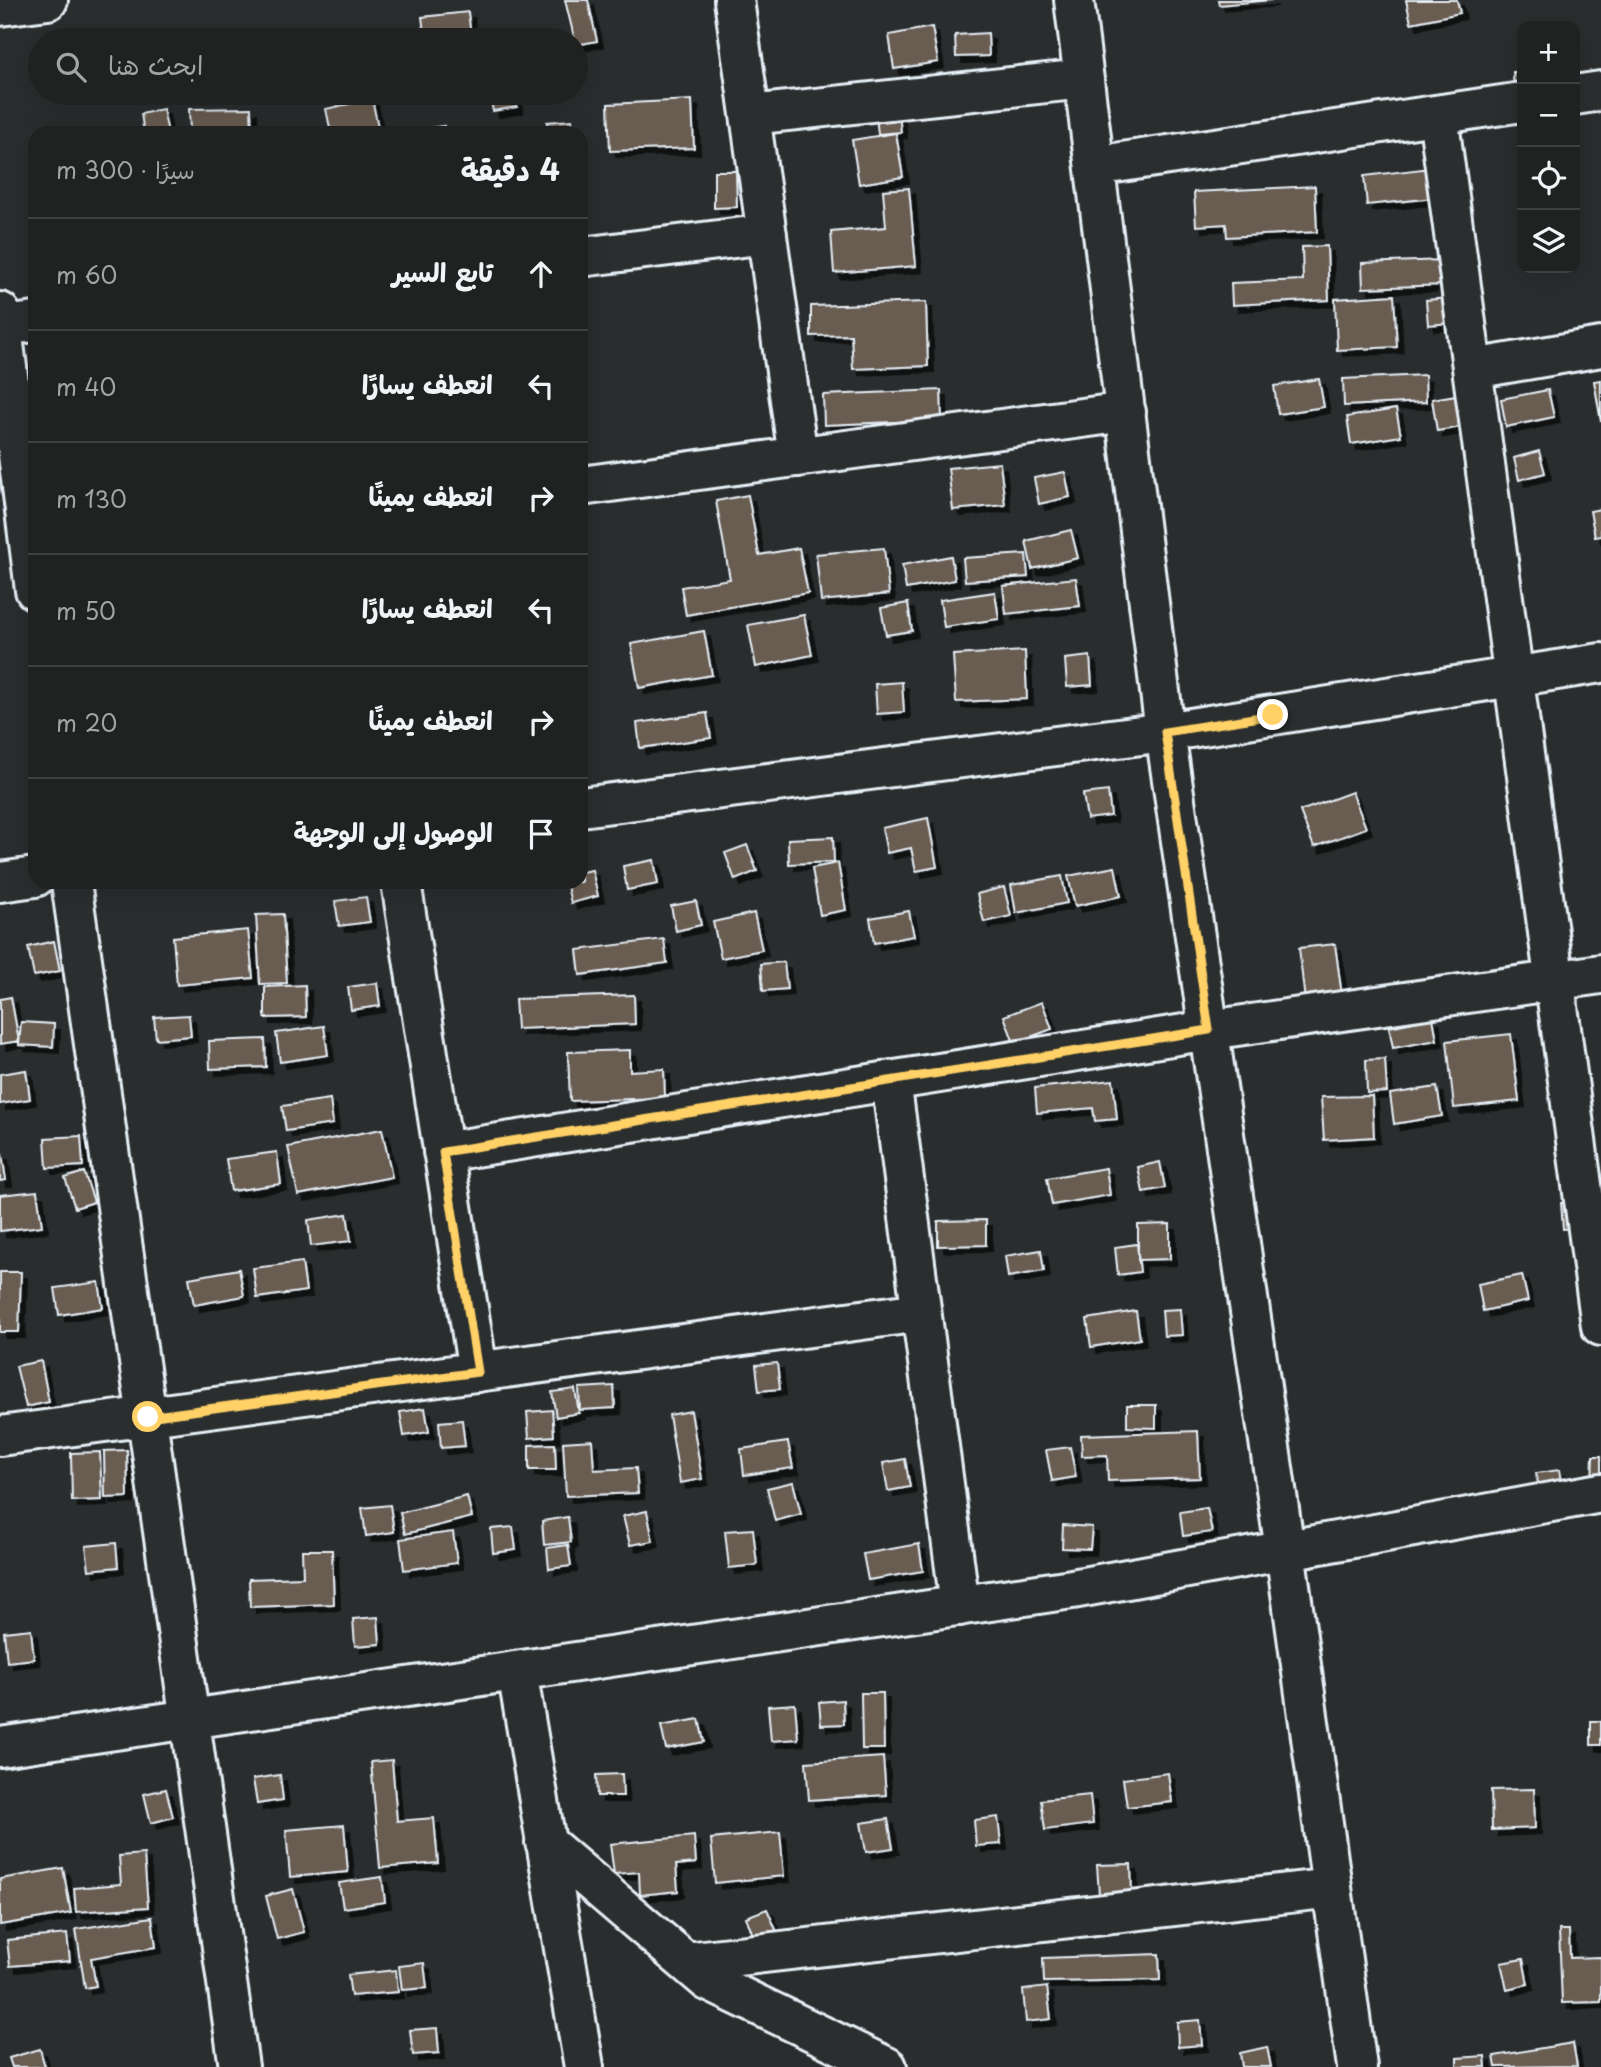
<!DOCTYPE html>
<html lang="ar">
<head>
<meta charset="utf-8">
<style>
  :root { --surface:#202222; --page:#282a2a; --text:#f1f3f6; --muted:#a2a4a5; --line:#3d3f40 }
  body { margin:0; font-family:"Playpen Sans","Playpen Sans Arabic",sans-serif; background:var(--page); color:var(--text); direction:rtl }
  .controls { position:absolute; right:21px; top:21px; display:grid; overflow:hidden; border-radius:14px; box-shadow:0 7px 28px #0002 }
  .controls button { width:63px; height:63px; display:grid; place-items:center; padding:0; border:0; border-bottom:2px solid var(--line); background:var(--surface); color:var(--text); font:35px sans-serif }
  .stop { position:absolute; width:21px; height:21px; margin:-16px; border:5px solid #ffd166; border-radius:50%; background:#fff }
  .stop.end { background:#ffd166; border-color:#fff; box-shadow:0 2px 7px #0008 }
  .list { margin:0; padding:0; list-style:none }
  h2 { display:flex; justify-content:space-between; align-items:center; height:91px; margin:0; padding:0 28px; font-size:30px }
  h2 small { font-size:23px; font-weight:400; color:var(--muted) }
  .list li { display:grid; grid-template-columns:46px 1fr auto; gap:21px; align-items:center; box-sizing:border-box; height:112px; padding:0 28px; border-top:2px solid var(--line) }
  .list b { display:block; font-size:26px; white-space:nowrap }
  .list em { font-size:23px; font-style:normal; color:var(--muted) }
  .icon { flex:none; width:38px; height:38px; fill:none; stroke:currentColor; stroke-width:2; stroke-linecap:round; stroke-linejoin:round }
  .map { position:relative; flex:none; width:1601px; height:2067px; overflow:hidden; direction:ltr }
  .search { position:absolute; background:var(--surface); box-shadow:0 7px 28px #0002; left:28px; top:28px; width:560px; height:77px; display:flex; align-items:center; gap:18px; box-sizing:border-box; padding:0 24px; border-radius:38px; color:var(--muted); font-size:26px }
  .panel { position:absolute; background:var(--surface); box-shadow:0 7px 28px #0002; left:28px; top:126px; width:560px; height:763px; border-radius:21px; direction:rtl }
  .map>svg:first-child { display:block }
  .building { fill:#695b51; stroke:#e8f1f8; stroke-width:2; filter:url(#shadow) }
  .lines { fill:none; stroke-linecap:round; stroke-linejoin:round }
  .minor-casing { stroke:#e8f1f8; stroke-width:44 }
  .minor { stroke:#2a2d2e; stroke-width:38 }
  .route { stroke:#ffd166; stroke-width:9 }
</style>
</head>
<body>
<div class="map">
<svg width="1601" height="2067" viewBox="0 0 1601 2067">
  <defs>
    <filter id="shadow"><feDropShadow dx="6" dy="6" stdDeviation="0" flood-color="#0009"/></filter>
  </defs>
  <rect width="100%" height="100%" fill="#2a2d2e"/>
  <filter id="ink" filterUnits="userSpaceOnUse"><feTurbulence type="fractalNoise" baseFrequency=".0143" numOctaves="2"/><feDisplacementMap in="SourceGraphic" scale="14" xChannelSelector="R" yChannelSelector="G"/><feConvolveMatrix kernelMatrix="1 2 1 2 8 2 1 2 1" color-interpolation-filters="sRGB"/></filter>
  <g filter="url(#ink)">
    <path class="building" d="M565,0H588L597,41L576,45Z
      M1218,0H1272L1219,5Z
      M1406,0H1457L1460,13L1411,23Z
      M468,12L471,35L425,40L422,17Z
      M932,27L938,62L894,69L889,35Z
      M988,33L989,56L956,57L955,35Z
      M1513,72H1522V100H1514Z
      M895,79L901,132L878,134L875,107L842,111L839,86Z
      M489,93H514L517,107L493,111Z
      M372,99L378,127L346,133H331L326,109Z
      M692,100L694,148L610,151L608,104Z
      M251,108L252,133H190L189,109Z
      M163,109L168,133H144L141,114Z
      M572,120L573,133H548L547,122Z
      M444,126L445,133H415V130Z
      M896,133L903,177L859,184L852,140Z
      M1430,168L1434,198L1367,205L1364,176Z
      M714,171H736L737,207L714,208Z
      M1315,186L1317,232L1227,237L1226,224L1196,226L1194,192Z
      M909,188L916,266L834,273L831,232L886,227L883,190Z
      M1327,246L1329,300L1232,305L1231,283L1303,280L1302,247Z
      M1444,260L1445,285L1363,288L1362,263Z
      M1394,295L1397,347L1337,350L1335,299Z
      M1448,298L1451,323L1428,325L1426,300Z
      M926,302L928,366L853,369L851,335L811,336V306Z
      M1425,375L1426,402L1344,406L1343,379Z
      M1319,379L1324,407L1278,414L1274,386Z
      M1601,380V422L1594,381Z
      M941,390L942,420L824,425L823,395Z
      M1548,390L1554,417L1506,427L1501,399Z
      M1456,395L1462,427L1437,431L1432,399Z
      M1396,409L1401,436L1351,444L1347,417Z
      M1539,451L1545,473L1519,480L1514,458Z
      M1000,463L1005,505L953,510L948,468Z
      M1065,472L1070,497L1039,504L1034,478Z
      M748,495L759,555L799,548L808,593L686,615L681,587L730,579L716,501Z
      M1601,509V536L1595,537L1590,511Z
      M1071,530L1078,558L1032,569L1026,541Z
      M884,548L889,594L821,601L816,554Z
      M1026,554L1028,577L965,581L963,558Z
      M951,556L955,580L906,589L902,565Z
      M1076,578L1080,606L1006,614L1003,586Z
      M995,592L999,619L944,627L940,600Z
      M908,603L912,631L886,635L881,608Z
      M804,615L812,655L756,667L748,625Z
      M704,631L712,675L639,688L631,644Z
      M1025,651L1027,699L956,702L953,655Z
      M1090,656L1092,685L1067,687L1065,659Z
      M902,682L904,712L877,714L875,684Z
      M707,713L711,738L640,748L637,723Z
      M1108,791L1111,816L1087,819L1083,794Z
      M1352,792L1366,828L1314,847L1300,811Z
      M928,818L937,867L916,871L911,848L887,853L882,828Z
      M833,837L834,862L789,864L788,839Z
      M747,845L757,871L735,880L725,853Z
      M654,860L658,884L627,890L623,866Z
      M838,863L846,910L820,915L812,868Z
      M1115,867L1121,896L1075,906L1068,876Z
      M592,870L598,896L571,903L566,882H581V872Z
      M1062,876L1067,903L1016,913L1011,885Z
      M1004,887L1011,916L984,922L977,894Z
      M366,897L370,922L339,926L335,901Z
      M696,901L701,925L676,931L671,906Z
      M909,911L914,936L874,943L870,918Z
      M754,913L762,950L721,958L713,922Z
      M283,914L287,983L260,984L256,915Z
      M248,930L253,978L177,985L173,937Z
      M664,939L667,963L580,975L577,950Z
      M54,941L60,971L34,976L28,947Z
      M1335,944L1342,996L1305,1001L1299,948Z
      M784,962L787,989L763,991L761,964Z
      M377,983L380,1006L351,1010L348,987Z
      M305,985L306,1017L265,1018V987Z
      M634,995L635,1024L517,1029L515,999Z
      M11,997L19,1041L0,1044V999Z
      M1042,1002L1052,1029L1014,1043L1004,1016Z
      M189,1015L191,1036L156,1039L154,1017Z
      M1433,1018L1437,1040L1393,1048L1389,1027Z
      M21,1022L54,1024L53,1047L19,1045Z
      M324,1026L328,1055L280,1062L276,1033Z
      M1511,1034L1519,1101L1454,1108L1447,1041Z
      M265,1039L266,1067L210,1069L209,1041Z
      M630,1050V1071L664,1069L665,1098L570,1101L568,1052Z
      M1385,1059L1387,1092L1367,1093L1366,1060Z
      M26,1070L30,1099L0,1104V1074Z
      M1113,1080L1117,1119L1095,1121L1093,1108L1037,1113L1035,1088Z
      M1437,1087L1442,1116L1394,1124L1390,1094Z
      M1372,1096L1374,1137L1324,1140L1321,1097Z
      M330,1099L333,1124L286,1131L282,1106Z
      M382,1129L392,1177L298,1195L288,1147Z
      M81,1136L83,1166L47,1168L45,1138Z
      M277,1152L281,1184L231,1191L226,1159Z
      M0,1154H2L6,1180L0,1181Z
      M1160,1162L1165,1188L1143,1192L1138,1167Z
      M1106,1168L1110,1195L1052,1205L1047,1178Z
      M84,1172L94,1202L75,1208L65,1178Z
      M37,1191L42,1226L0,1231V1195Z
      M1586,1200L1588,1227L1563,1229L1561,1203Z
      M347,1214L351,1241L311,1246L308,1220Z
      M986,1220V1245L938,1246V1221Z
      M1170,1224V1259L1138,1260V1225Z
      M1137,1244L1140,1272L1118,1275L1115,1247Z
      M1041,1250L1044,1271L1008,1277L1005,1256Z
      M302,1262L306,1291L257,1298L253,1268Z
      M239,1269L244,1296L194,1305L189,1278Z
      M0,1272H21L19,1332H0Z
      M1522,1275L1528,1301L1483,1311L1478,1284Z
      M99,1282L103,1308L59,1315L55,1288Z
      M1180,1309L1182,1335L1164,1336L1162,1310Z
      M1136,1311L1140,1339L1091,1347L1087,1319Z
      M41,1361L49,1402L26,1407L16,1366Z
      M777,1363L780,1389L759,1391L756,1365Z
      M614,1386L615,1408L580,1410L579,1388Z
      M575,1389L579,1413L556,1417L552,1392Z
      M1127,1405H1156V1428L1127,1427Z
      M425,1408L429,1432L404,1436L400,1412Z
      M552,1410L554,1436L529,1438L527,1412Z
      M691,1411L702,1479L680,1483L669,1415Z
      M462,1420L465,1446L441,1448L439,1422Z
      M1198,1431L1200,1478L1108,1481L1107,1455L1082,1456L1081,1435Z
      M592,1440L594,1470L636,1468L638,1493L566,1496L563,1442Z
      M788,1442L793,1468L744,1475L741,1449Z
      M555,1444L556,1470H529V1445Z
      M1070,1447L1076,1477L1052,1481L1046,1450Z
      M127,1450L128,1497L105,1498L104,1451Z
      M100,1452L102,1500L72,1501L71,1453Z
      M1593,1456H1601V1484H1592Z
      M905,1459L910,1487L888,1491L883,1463Z
      M1559,1470L1563,1493L1539,1496L1536,1473Z
      M793,1482L801,1514L775,1521L767,1488Z
      M467,1496L472,1517L405,1534L400,1513Z
      M390,1505L394,1532L366,1536L362,1508Z
      M1207,1508L1212,1532L1183,1536L1180,1512Z
      M647,1511L653,1541L630,1545L623,1516Z
      M568,1517L571,1542L544,1545L542,1521Z
      M1063,1525L1092,1527L1090,1549L1062,1548Z
      M513,1527L516,1550L493,1553L491,1529Z
      M753,1529L757,1565L729,1568L725,1531Z
      M453,1532L457,1563L404,1570L400,1539Z
      M116,1543L118,1567L89,1570L86,1546Z
      M919,1544L923,1571L868,1580L863,1554Z
      M568,1545L571,1566L549,1569L547,1548Z
      M302,1550H332L334,1604L250,1607L249,1579L303,1577Z
      M378,1617L380,1644L355,1646L353,1619Z
      M31,1629L34,1659L7,1662L4,1632Z
      M861,1693H883L884,1749H862Z
      M843,1700L844,1724L821,1725L819,1702Z
      M795,1704L798,1739L771,1741L768,1706Z
      M699,1719L704,1742L666,1749L661,1726Z
      M1591,1721H1601V1745H1591Z
      M883,1757L886,1795L809,1800L806,1762Z
      M392,1760L397,1821L434,1818L438,1863L380,1868L371,1762Z
      M1168,1773L1172,1802L1127,1807L1123,1779Z
      M622,1774L623,1796H597L596,1775Z
      M280,1775L283,1800L257,1804L253,1779Z
      M166,1789L173,1817L151,1823L144,1794Z
      M1534,1789L1535,1828L1492,1830L1491,1790Z
      M1090,1795L1093,1824L1045,1830L1041,1800Z
      M998,1817L1001,1844L976,1846L974,1820Z
      M888,1819L893,1848L866,1852L861,1823Z
      M344,1825L348,1872L290,1877L286,1830Z
      M780,1832L784,1876L715,1883L711,1839Z
      M694,1836L696,1863L676,1865L678,1891L640,1895L639,1872L614,1874L610,1844Z
      M144,1854L148,1907L76,1912L74,1888L121,1884L119,1856Z
      M1131,1864L1132,1894L1099,1895L1097,1865Z
      M63,1868L71,1913L0,1925V1879Z
      M382,1877L385,1902L343,1908L339,1883Z
      M293,1889L304,1932L277,1939L266,1896Z
      M767,1909L777,1932L755,1940L746,1917Z
      M152,1917L156,1947L91,1958L96,1986L85,1988L76,1929Z
      M1559,1930H1569L1570,1958L1601,1957V2002L1562,2003Z
      M67,1934L70,1961L10,1966L7,1940Z
      M1159,1954L1160,1980L1044,1982L1043,1958Z
      M1523,1959L1528,1984L1507,1989L1501,1963Z
      M424,1963L427,1988L402,1990L399,1966Z
      M396,1970L398,1992L351,1996L348,1975Z
      M1047,1987L1051,2019L1026,2022L1023,1990Z
      M1200,2020L1202,2045L1178,2047L1177,2022Z
      M437,2028L439,2053L413,2055L410,2030Z
      M1573,2043L1577,2066L1496,2067L1494,2056Z
      M1267,2047L1271,2067H1242L1240,2053Z
      M40,2049L45,2067H12L9,2058Z
      M1485,2056L1486,2067H1457V2058Z"/>
    <g class="lines">
      <defs>
        <path id="minor" d="M734,0L798,457
          M1074,0L1165,732L1285,1550L1357,2067
          M0,6L48,0
          M1575,95L1601,91
          M751,115L1084,79
          M1438,115L1601,1326
          M1095,166L1522,102
          M581,257L767,234
          M0,312L35,590
          M2,326L35,322
          M1473,369L1601,347
          M581,486L1126,412
          M581,807L1165,732L1601,663
          M0,882L35,877
          M71,882L239,2067
          M401,882L478,1372
          M891,1080L960,1606
          M443,1152L1209,1030L1601,974
          M0,1436L921,1312
          M517,1671L584,2067
          M0,1747L1072,1589L1601,1493
          M545,1842L708,1981L887,2067
          M686,1962L1332,1888"/>
      </defs>
      <use href="#minor" class="minor-casing"/>
      <use href="#minor" class="minor"/>
    </g>
  </g>
  <g class="lines" filter="url(#ink)">
    <path class="route" d="M148,1417L478,1372L443,1152L1209,1030L1165,732L1273,715"/>
  </g>
</svg>
<div class="controls">
<button>+</button>
<button>−</button>
<button><svg class="icon" aria-label="locate" viewBox="0 0 24 24"><circle cx="12" cy="12" r="6"/><path d="M12 2v4M12 18v4M2 12h4M18 12h4"/></svg></button>
<button><svg class="icon" aria-label="layers" viewBox="0 0 24 24"><path d="M12 4l9 5-9 5-9-5zM3 14l9 5 9-5"/></svg></button>
</div>
<div class="stop" style="left:148px;top:1417px"></div>
<div class="stop end" style="left:1273px;top:715px"></div>
<div class="search"><svg class="icon" aria-label="search" viewBox="0 0 24 24"><circle cx="10" cy="10" r="6"/><path d="M15 15l6 6"/></svg>ابحث هنا</div>
<section class="panel">
<h2>4 دقيقة<small>سيرًا · 300 m</small></h2>
<ul class="list">
<li><svg class="icon" aria-label="ahead" viewBox="0 0 24 24"><path d="M12 20V5M6 11l6-6 6 6"/></svg><div><b>تابع السير</b></div><em>60 m</em></li>
<li><svg class="icon" aria-label="left" viewBox="0 0 24 24"><path d="M17 20v-9H6M10 6l-5 5 5 5"/></svg><div><b>انعطف يسارًا</b></div><em>40 m</em></li>
<li><svg class="icon" aria-label="right" viewBox="0 0 24 24"><path d="M7 20v-9h11M14 6l5 5-5 5"/></svg><div><b>انعطف يمينًا</b></div><em>130 m</em></li>
<li><svg class="icon" aria-label="left" viewBox="0 0 24 24"><path d="M17 20v-9H6M10 6l-5 5 5 5"/></svg><div><b>انعطف يسارًا</b></div><em>50 m</em></li>
<li><svg class="icon" aria-label="right" viewBox="0 0 24 24"><path d="M7 20v-9h11M14 6l5 5-5 5"/></svg><div><b>انعطف يمينًا</b></div><em>20 m</em></li>
<li><svg class="icon" aria-label="arrive" viewBox="0 0 24 24"><path d="M6 21V4h12l-3 4 3 4H6"/></svg><div><b>الوصول إلى الوجهة</b></div></li>
</ul>
</section>
</div>
</body>
</html>
